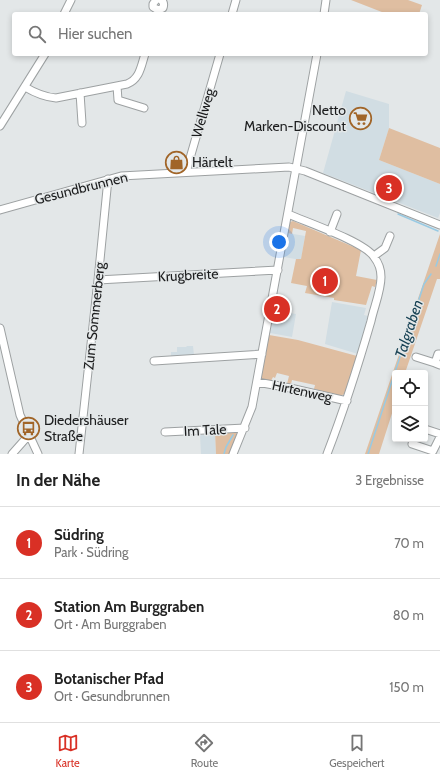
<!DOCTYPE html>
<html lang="de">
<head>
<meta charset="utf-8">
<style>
  :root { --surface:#fff; --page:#f6f6f6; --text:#222; --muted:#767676; --line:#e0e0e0; --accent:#d93025 }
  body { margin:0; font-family:Cabin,sans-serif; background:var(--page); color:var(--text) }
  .controls { position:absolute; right:12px; bottom:12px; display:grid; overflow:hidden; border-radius:4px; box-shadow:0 2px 6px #0003 }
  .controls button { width:36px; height:36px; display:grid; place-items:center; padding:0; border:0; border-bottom:1px solid var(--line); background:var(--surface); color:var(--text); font:20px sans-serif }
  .you { position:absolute; left:279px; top:242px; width:14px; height:14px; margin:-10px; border:3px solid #fff; border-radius:50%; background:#1a73e8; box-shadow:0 0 0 6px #1a73e833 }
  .badge { display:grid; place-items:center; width:26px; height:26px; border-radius:50%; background:var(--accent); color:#fff; font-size:13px; font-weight:700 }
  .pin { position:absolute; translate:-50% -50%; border:2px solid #fff; box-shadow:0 1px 4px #0006 }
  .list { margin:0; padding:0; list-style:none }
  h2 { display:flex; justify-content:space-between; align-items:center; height:52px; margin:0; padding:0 16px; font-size:17px }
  h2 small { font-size:13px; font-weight:400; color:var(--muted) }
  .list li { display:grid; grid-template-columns:26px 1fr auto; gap:12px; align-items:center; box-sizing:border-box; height:72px; padding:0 16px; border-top:1px solid var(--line) }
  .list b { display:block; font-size:15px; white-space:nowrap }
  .list p { margin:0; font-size:13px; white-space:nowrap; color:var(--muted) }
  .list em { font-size:13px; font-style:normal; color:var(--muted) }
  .icon { flex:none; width:22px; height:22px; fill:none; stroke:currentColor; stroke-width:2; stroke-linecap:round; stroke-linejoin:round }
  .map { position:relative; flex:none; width:440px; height:454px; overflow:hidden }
  .search { position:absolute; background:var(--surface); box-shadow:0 2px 6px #0003; left:12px; right:12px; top:12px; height:44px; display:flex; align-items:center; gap:10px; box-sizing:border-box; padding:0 14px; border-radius:4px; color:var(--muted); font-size:15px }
  .sheet { height:268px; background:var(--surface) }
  nav { display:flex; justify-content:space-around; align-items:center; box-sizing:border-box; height:56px; border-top:1px solid var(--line); background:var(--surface); font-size:11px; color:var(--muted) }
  nav a { display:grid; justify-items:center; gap:2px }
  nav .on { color:var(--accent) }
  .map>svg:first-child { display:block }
  .built { fill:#d1dde3 }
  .green { fill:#dfbea1 }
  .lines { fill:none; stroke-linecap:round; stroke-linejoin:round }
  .stream { stroke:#98cae3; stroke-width:1.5 }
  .minor-casing { stroke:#9da1a2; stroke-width:9 }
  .minor { stroke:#fff; stroke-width:7 }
  .labels { text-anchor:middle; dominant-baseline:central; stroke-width:3; stroke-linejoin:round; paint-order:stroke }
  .poi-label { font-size:14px; fill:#1c1d1e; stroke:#e3e7e8; text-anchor:start }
  .street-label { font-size:14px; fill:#1c1d1e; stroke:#e3e7e8 }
  .water-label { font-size:15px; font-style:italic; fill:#184254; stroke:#e3e7e8 }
</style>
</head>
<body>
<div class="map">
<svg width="440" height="454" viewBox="0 0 440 454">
  <rect width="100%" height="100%" fill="#e3e7e8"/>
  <path class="built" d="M346,91L389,104V128L379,160L440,184V213L438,218L323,173Z
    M288,233L305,236L301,260L284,257Z
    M332,302L366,308L364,315L368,316L358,354L325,344Z
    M274,310L296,314L292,337L270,333Z
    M187,346H193L194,355L171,356V352H177V347H186Z
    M215,434L216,454H201L200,435Z"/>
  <path class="green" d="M351,0H408L422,5L419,14H387Z
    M389,128L440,148V184L379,160Z
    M293,221L361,250L356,276L377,280L375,287L372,286L366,305L334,300V298L305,293L307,286L291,283L296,259H301L306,231L293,228L292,234L288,233L290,222Z
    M440,234V279H437L405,373H395V404L379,454H365Z
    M269,335L298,340L357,356L345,394L339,396L314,389L315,385L292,380L291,384H287L289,376L277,373L275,378L273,377L271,381L261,379Z
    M236,431L237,435L229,454H216L215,432Z"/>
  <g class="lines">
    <path class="stream" d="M398,214L438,231
      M436,266L440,254
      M224,454L226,447L233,435
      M368,454L424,284L431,274"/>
    <defs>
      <path id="minor" d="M156,0L153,4V7L158,10
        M158,10L163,8C164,5 164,2 161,0
        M64,14L71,0
        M232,14L236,0
        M324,14L326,0
        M117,86L118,100L144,108
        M25,87C35,93 44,97 56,98L127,84C140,79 141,66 145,54
        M80,93L82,123
        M0,126L45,54
        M186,172L220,54
        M0,210L121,176L289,167L305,171L440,225
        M288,214C306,222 365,242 374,257C378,262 381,270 381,277C381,291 374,307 371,321C358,366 344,410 327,454
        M330,232L337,214
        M374,256L385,248L390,236
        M98,280L278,270
        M0,328L20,415L38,454
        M440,354H438L435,363L440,365
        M416,357L435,363
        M154,361L262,354
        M257,382L290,388L347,401
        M425,429L440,434
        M165,432L245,428
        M414,439L412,444L433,451L440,437
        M12,454L28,436
        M79,454L98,280L108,179
        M233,454L252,407L317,54"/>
    </defs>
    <use href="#minor" class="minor-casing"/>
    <use href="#minor" class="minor"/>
  </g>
  <defs>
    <symbol id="supermarket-ring" viewBox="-11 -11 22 22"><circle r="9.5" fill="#e3e7e8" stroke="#a16528" stroke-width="1.5"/><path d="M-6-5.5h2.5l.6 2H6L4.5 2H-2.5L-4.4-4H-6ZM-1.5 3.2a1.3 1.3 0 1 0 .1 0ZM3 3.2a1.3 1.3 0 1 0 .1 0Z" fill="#a16528"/></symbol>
    <symbol id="shop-ring" viewBox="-11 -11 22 22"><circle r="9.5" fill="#e3e7e8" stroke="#a16528" stroke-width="1.5"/><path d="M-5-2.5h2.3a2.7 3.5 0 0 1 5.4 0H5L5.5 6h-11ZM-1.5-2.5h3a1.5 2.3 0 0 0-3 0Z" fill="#a16528"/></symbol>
    <symbol id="bus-ring" viewBox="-11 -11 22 22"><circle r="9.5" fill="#e3e7e8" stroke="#a16528" stroke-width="1.5"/><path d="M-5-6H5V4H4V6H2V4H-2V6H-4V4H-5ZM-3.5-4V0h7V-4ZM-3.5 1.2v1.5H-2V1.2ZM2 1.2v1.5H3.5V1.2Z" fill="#a16528"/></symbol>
  </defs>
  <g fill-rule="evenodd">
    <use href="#supermarket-ring" x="348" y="106" width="25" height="25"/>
    <use href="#shop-ring" x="164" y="150" width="25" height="25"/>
    <use href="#bus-ring" x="16" y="416" width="25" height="25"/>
  </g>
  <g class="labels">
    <g class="poi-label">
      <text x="346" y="110" text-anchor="end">Netto<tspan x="346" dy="16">Marken-Discount</tspan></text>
      <text x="192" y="162">Härtelt</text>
      <text x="44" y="420">Diedershäuser<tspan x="44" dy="16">Straße</tspan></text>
    </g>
    <g class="street-label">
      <text transform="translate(203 113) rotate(-74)">Wellweg</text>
      <text transform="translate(81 188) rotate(-14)">Gesundbrunnen</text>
      <text transform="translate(188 275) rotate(-3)">Krugbreite</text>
      <text transform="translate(94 316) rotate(-84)">Zum Sommerberg</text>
      <text transform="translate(302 391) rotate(12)">Hirtenweg</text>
      <text transform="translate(205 430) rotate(-3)">Im Tale</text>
    </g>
    <g class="water-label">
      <text transform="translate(409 329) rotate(-72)">Talgraben</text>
    </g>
  </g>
</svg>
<div class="controls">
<button><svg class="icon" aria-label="locate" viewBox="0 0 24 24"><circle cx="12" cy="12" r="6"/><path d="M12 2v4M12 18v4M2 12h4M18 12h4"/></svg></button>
<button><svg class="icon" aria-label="layers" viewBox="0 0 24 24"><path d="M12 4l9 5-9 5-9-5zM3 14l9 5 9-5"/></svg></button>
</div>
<div class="you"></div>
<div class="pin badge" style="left:325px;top:281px">1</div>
<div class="pin badge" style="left:277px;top:309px">2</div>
<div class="pin badge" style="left:389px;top:188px">3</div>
<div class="search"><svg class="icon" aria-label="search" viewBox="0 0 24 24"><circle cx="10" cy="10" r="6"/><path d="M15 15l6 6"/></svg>Hier suchen</div>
</div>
<section class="sheet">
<h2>In der Nähe<small>3 Ergebnisse</small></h2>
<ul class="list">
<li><span class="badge">1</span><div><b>Südring</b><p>Park · Südring</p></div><em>70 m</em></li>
<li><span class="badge">2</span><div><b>Station Am Burggraben</b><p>Ort · Am Burggraben</p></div><em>80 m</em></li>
<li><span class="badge">3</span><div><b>Botanischer Pfad</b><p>Ort · Gesundbrunnen</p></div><em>150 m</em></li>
</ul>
</section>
<nav>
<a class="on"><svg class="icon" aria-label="map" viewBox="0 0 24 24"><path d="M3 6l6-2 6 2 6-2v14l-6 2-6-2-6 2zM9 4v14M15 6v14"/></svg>Karte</a>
<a><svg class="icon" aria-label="directions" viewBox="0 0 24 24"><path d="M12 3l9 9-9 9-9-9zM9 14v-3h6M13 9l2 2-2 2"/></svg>Route</a>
<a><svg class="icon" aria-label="saved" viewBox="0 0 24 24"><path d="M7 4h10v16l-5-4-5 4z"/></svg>Gespeichert</a>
</nav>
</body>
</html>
